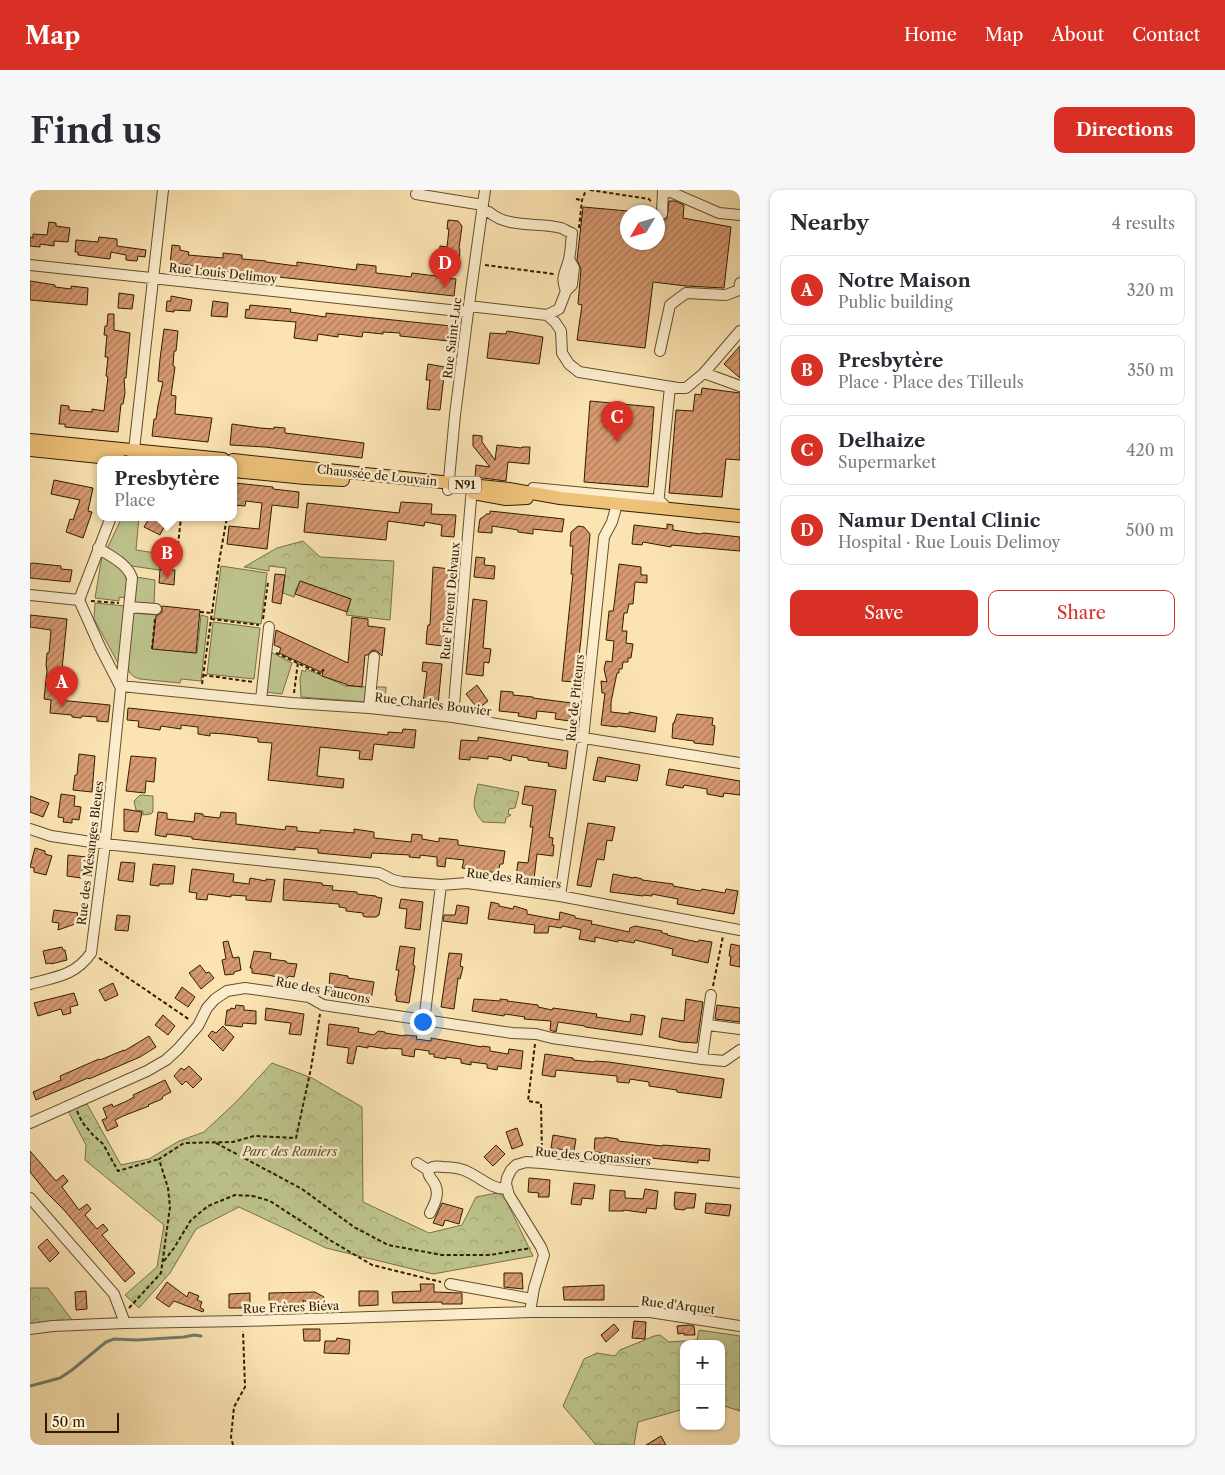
<!DOCTYPE html>
<html lang="en">
<head>
<meta charset="utf-8">
<style>
  :root { --surface:#fff; --page:#f7f7f7; --text:#2b2b33; --muted:#7c7c81; --line:#e1e1e2; --accent:#d93025 }
  body { margin:0; font-family:"Libre Caslon Text",serif; background:var(--page); color:var(--text) }
  .controls { position:absolute; right:15px; bottom:15px; display:grid; overflow:hidden; border-radius:10px; box-shadow:0 1px 4px #0004 }
  .controls button { width:45px; height:45px; display:grid; place-items:center; padding:0; border:0; border-bottom:1px solid var(--line); background:var(--surface); color:var(--text); font:25px sans-serif }
  .compass { position:absolute; left:590px; top:15px; width:45px; height:45px; border-radius:50%; background:var(--surface); box-shadow:0 1px 4px #0004; rotate:232deg }
  .scale { position:absolute; left:15px; bottom:12px; width:74px; box-sizing:border-box; padding-left:5px; border:2px solid #301c02; border-top:0; font-size:14px; line-height:18px; white-space:nowrap; color:#301c02; -webkit-text-stroke:4px #fcedcd; paint-order:stroke }
  .you { position:absolute; left:392px; top:831px; width:18px; height:18px; margin:-12px; border:4px solid #fff; border-radius:50%; background:#1a73e8; box-shadow:0 0 0 8px #1a73e833 }
  .badge { display:grid; place-items:center; width:32px; height:32px; border-radius:50%; background:var(--accent); color:#fff; font-size:16px; font-weight:700 }
  .pin { position:absolute; translate:-50% -41px; filter:drop-shadow(0 1px 2px #0008) }
  .pin::after { content:''; position:absolute; top:26px; width:18px; height:15px; background:inherit; clip-path:polygon(0 0,100% 0,50% 100%) }
  .popup { position:absolute; left:67px; top:266px; width:140px; height:65px; box-sizing:border-box; display:grid; place-content:center; border-radius:10px; background:var(--surface); filter:drop-shadow(0 1px 4px #0005); font-size:16px; white-space:nowrap; color:var(--muted) }
  .popup b { font-size:19px; color:var(--text) }
  .popup::after { content:''; position:absolute; left:50%; top:100%; margin-left:-10px; border:10px solid transparent; border-top-color:var(--surface) }
  .list { margin:0; padding:0; list-style:none }
  h2 { display:flex; justify-content:space-between; align-items:center; height:65px; margin:0; padding:0 20px; font-size:21px }
  h2 small { font-size:16px; font-weight:400; color:var(--muted) }
  .list li { display:grid; grid-template-columns:32px 1fr auto; gap:15px; align-items:center; box-sizing:border-box; height:70px; margin:0 10px 10px; padding:0 10px; border:1px solid var(--line); border-radius:10px }
  .list b { display:block; font-size:19px; white-space:nowrap }
  .list p { margin:0; font-size:16px; white-space:nowrap; color:var(--muted) }
  .list em { font-size:16px; font-style:normal; color:var(--muted) }
  .actions { display:flex; gap:10px; padding:15px 20px }
  .actions a { flex:1; padding:11px 0; border:1px solid var(--accent); border-radius:10px; text-align:center; font-size:18px; color:var(--accent) }
  .actions .main { background:var(--accent); color:#fff }
  .map { position:relative; flex:none; width:710px; height:1255px; overflow:hidden; border-radius:10px }
  header { display:flex; align-items:center; gap:30px; box-sizing:border-box; height:70px; padding:0 25px; background:var(--accent); color:#fff }
  header strong { font-size:24px }
  nav { display:flex; gap:28px; margin-inline-start:auto; font-size:18px }
  .intro { display:flex; align-items:center; justify-content:space-between; box-sizing:border-box; height:120px; padding:0 30px }
  h1 { margin:0; font-size:35px }
  .button { padding:12px 22px; border-radius:10px; background:var(--accent); color:#fff; font-size:18px; font-weight:700 }
  main { display:flex; gap:30px; padding:0 30px }
  aside { flex:1; background:var(--surface); border-radius:10px; box-shadow:0 1px 4px #0004 }
  .map>svg:first-child { display:block }
  .grass { fill:#bec48c; stroke:#777047 }
  .forest { fill:url(#forest-crowns); stroke:#777047 }
  .lines { fill:none; stroke-linecap:round; stroke-linejoin:round }
  .stream { stroke:#737d6b; stroke-width:3 }
  .building { fill:url(#building-hatch); stroke:#301c02 }
  .minor-casing { stroke:#634e2e; stroke-width:12 }
  .major-casing { stroke:#301c02; stroke-width:14 }
  .path { stroke:#301c02; stroke-width:2; stroke-dasharray:4 2.5; stroke-linecap:butt }
  .minor { stroke:#fcedcd; stroke-width:10 }
  .major { stroke:#eec279; stroke-width:12 }
  .labels { text-anchor:middle; dominant-baseline:central; stroke-width:5; stroke-linejoin:round; paint-order:stroke }
  .shield { fill:#fcedcd; stroke:#6d5b3f; stroke-width:1 }
  .shield-label { font-size:11px; font-weight:bold; fill:#301c02 }
  .street-label { font-size:12px; fill:#301c02; stroke:#fcedcd }
  .park-label { font-size:12px; font-style:italic; fill:#5b4e2b; stroke:#fcedcd }
</style>
</head>
<body>
<header>
<strong>Map</strong>
<nav><a>Home</a><a>Map</a><a>About</a><a>Contact</a></nav>
</header>
<div class="intro"><h1>Find us</h1><a class="button">Directions</a></div>
<main>
<div class="map">
<svg width="710" height="1255" viewBox="0 0 710 1255">
  <defs>
    <pattern id="forest-crowns" width="20" height="18" patternUnits="userSpaceOnUse" patternTransform="scale(1.25)"><rect width="20" height="18" fill="#bec48c"/><path d="M2 6a3 3 0 1 1 6 0M12 15a3 3 0 1 1 6 0" fill="none" stroke="#a4a877"/></pattern>
    <pattern id="building-hatch" width="6" height="6" patternUnits="userSpaceOnUse" patternTransform="scale(1.25)"><rect width="6" height="6" fill="#d79a71"/><path d="M-1 1l2-2M0 6l6-6M5 7l2-2" fill="none" stroke="#af7d5b"/></pattern>
  </defs>
  <rect width="100%" height="100%" fill="#fbe4b2"/>
  <filter id="stains"><feTurbulence type="fractalNoise" baseFrequency=".004" numOctaves="4"/><feColorMatrix values="0 0 0 0 .2 0 0 0 0 .09 0 0 0 0 .02 0 0 0 .5 -.17"/></filter>
  <radialGradient id="worn" r=".72"><stop offset=".6" stop-color="#630" stop-opacity="0"/><stop offset="1" stop-color="#630" stop-opacity=".3"/></radialGradient>
  <path class="grass" d="M92,327H109L106,360L132,364L129,380L102,376L77,359Z
    M72,366C94,382 98,379 97,408L89,407V411L65,408Z
    M191,376L237,383L231,434L184,428Z
    M106,387L125,390L124,414L103,412Z
    M65,413L95,416L89,475L64,429Z
    M101,423L128,425L125,459L167,463L171,425L178,427L171,491L151,489L150,493L110,489C106,488 102,486 100,483C94,474 100,435 101,423Z
    M183,432L230,438L224,489L177,484Z
    M239,461L262,473L252,504L236,502Z
    M276,479L316,496L338,497L336,512L271,507L270,489L272,480L275,482Z
    M343,497H356L355,514L342,513Z"/>
  <path class="forest" d="M273,351L290,367L364,371L360,430L316,425L321,409L270,391L264,407L253,403L256,378L239,376V381L214,377L247,358Z
    M448,594L489,602L485,618L479,619L478,624L481,625L476,628L475,633L453,632C440,618 444,611 448,594Z
    M110,605L123,606V622L121,624L113,625V621L106,620L104,611Z
    M242,873L282,888L332,917L333,1012L399,1043L432,1035L446,1007L472,1002L503,1066L403,1084L296,1058L209,1017L166,1039L140,1083L109,1118L95,1105L127,1077L134,1035L55,970L56,955L38,921L57,914L91,975L119,969L149,951L174,942L206,912Z
    M0,1098H18L42,1130L0,1135Z
    M669,1140L710,1146V1221L691,1215V1154H654V1219L608,1232L604,1255H566L533,1216L554,1169L567,1163L585,1166L590,1160L624,1146L630,1145L639,1152L667,1150Z"/>
  <g class="lines">
    <path class="stream" d="M0,1196L30,1188L42,1180L76,1152L84,1149L107,1150L154,1147L164,1145L171,1146"/>
  </g>
  <path class="building" d="M639,11H645L654,15L653,28L701,37L694,98L656,96L623,92L615,158L547,150L552,115L548,114L551,79L547,70L553,17L598,21V52H628V29L632,31L637,28Z
    M418,30L428,31L432,36L429,58L430,59L429,71L409,69L410,56L417,57L419,39H417Z
    M19,32L26,33V36L40,38L38,52L24,51V56L10,54V57L0,56V47L3,48V44L17,45Z
    M69,47L87,49V56L116,60L115,67L108,66L107,71L96,70V65L81,62L80,69L48,65V62H45L46,50L68,52Z
    M142,55L150,56V60L159,62L158,65L193,68V63L212,65V69L236,71V72L267,76V72L326,80L327,74L346,76V83L381,87L382,83L414,87V88L426,89L424,106L165,78V76L150,74V76L140,75Z
    M0,91L25,95V97L41,99V96L58,98L57,115L0,110Z
    M89,103L104,105L102,119L88,118Z
    M141,106L162,110L160,121L144,120V122L136,121L137,111H141Z
    M183,111L198,113L197,127L181,126Z
    M220,115L261,119L260,122L296,127V123L421,136L419,151L370,146V143L353,142V144L333,142L332,147L308,144V147L288,144L287,151L264,148L266,132L215,128L216,119L219,120Z
    M78,124H84V140L100,143L96,188H94L95,203L93,214H91L88,242L35,237V234H29L31,215L39,216V220L62,222V219L74,221L78,187L76,186L78,167H75L77,145H74L75,136H77Z
    M134,139L148,141L146,161H144L143,176L145,177L141,205L146,206L145,224L182,228L178,252L122,246L124,229H126L128,215L133,192L128,191L130,169Z
    M477,141L513,147L509,174L457,168L460,143L476,144Z
    M710,156V188L694,174Z
    M398,174L415,177L410,220L397,219L400,190H396Z
    M672,198L710,203V270L696,269L692,307L639,303L646,220L663,221L665,204L671,205Z
    M560,211L624,217L618,297L554,292Z
    M202,234L230,238L244,239V237L255,238V243L334,253L332,268L235,257L200,255Z
    M443,245L452,246V252L465,270L467,255L491,258L492,257H500L499,274L478,272L476,291L445,287L446,275L460,277L443,256Z
    M24,290L63,298L58,321L62,322L53,348L36,342L40,329L43,330L50,310L21,304Z
    M205,293L243,297V299L269,302L268,318L242,315L237,359L197,354L199,336L229,339L232,313L216,311L215,316L204,315Z
    M371,312L402,314L401,324L426,325L424,347L411,346L412,335L395,332L394,336L358,331L356,350L274,342L277,313L369,323Z
    M460,321L534,329L532,342L503,339V344L488,342V340L482,339L462,336V343L448,342L450,329L456,325V324H460Z
    M120,327H131L129,330L136,333L130,345L114,337Z
    M637,334L643,335V340L670,344L674,343L710,347V361L641,355V357L613,352L612,355L602,354L604,335L637,339Z
    M548,336L554,337L560,344L551,449L546,492L532,491L543,384H541L543,356H540L541,342Z
    M446,367L455,368L454,375L465,376L464,389L444,387Z
    M2,373L31,376V379L42,380L40,392L0,388V374Z
    M589,374L611,377V385H617V393L605,392L603,414H599L597,423H594L592,441H597L596,453L603,454L601,468H598V472H593L592,479H589V483H587L581,512V522L599,524V522L627,527L625,542L588,536L587,537L571,535L575,503H572L571,491L577,492L574,479L576,471L582,472L584,451L576,450L579,421H583L584,416Z
    M403,377L420,379L413,456L396,454L397,441L398,435H400Z
    M130,379L145,380L144,395L129,393Z
    M245,384L255,385L251,414L242,412Z
    M270,391L321,409L317,422L265,404Z
    M443,409L457,411L453,458L461,459L459,473L454,472L453,486L436,484Z
    M132,416L170,420L166,463L122,459L126,426L132,422Z
    M0,425L37,429L29,510L80,515L78,532L67,531V527L52,526L51,528L42,527V525L20,523L21,510L14,509L17,481L16,475L17,463H19L21,440L0,437Z
    M322,427L338,429V436L355,438L352,466L348,462L345,460L341,461L338,465H335L332,497L316,495V494L292,486L293,483L249,463L251,458L244,455L246,440L318,473Z
    M393,472L412,474L408,515L393,513L397,482L392,481Z
    M447,495L458,511L448,519L436,504Z
    M471,501L483,502V505L503,507V508L542,513L540,531L525,529L526,523L507,521L506,529L488,526L489,523L469,521Z
    M98,518L358,545V542L372,543L373,539L386,540L384,558L344,554L342,570L329,569L330,561L290,557L287,586L314,589L313,598L247,591L238,590L242,553L228,552V548L195,544L180,543V546L168,544V537L151,535V539L131,536L130,540L108,537L109,531L97,530Z
    M647,524L683,528L682,535L685,536L683,555L664,553V551L642,548L643,533H644Z
    M448,547L538,561L536,579L518,576L519,573L498,570V568L482,565L481,571L473,569V568L458,566V569L440,567V570L429,569L431,550L448,551Z
    M49,564L65,566L62,602L43,600L45,585H47Z
    M101,566L126,568L124,592L116,591L115,603L96,601Z
    M568,567L610,575L607,591L576,586L575,592L563,590Z
    M639,579L710,591V605L694,603L693,607L677,604V599L654,595L653,598L636,595Z
    M495,596L526,600L519,647L523,648L522,655H524L523,666L507,664L504,689L486,686L488,672L498,673L503,637H500L503,616L492,614Z
    M31,604L45,606L44,616L51,617L49,630L42,629V633L33,632L34,628L28,627Z
    M0,606L19,613L13,627L0,622Z
    M94,619L112,622L108,642L94,641Z
    M128,622L137,623V629L164,632L165,623L173,624V626L189,628L190,627L191,622L206,623V634L255,640L256,636L267,637V641L290,643V640L324,643V639L344,642V648L381,652L382,644L392,645V649L409,652V648L428,650V655L475,661L473,674H470L468,683L432,678L434,670L416,668L415,677L407,676V667L390,665V668L379,667L380,665L342,663L341,668L288,663V659L265,657V660L162,649V647L137,644L136,647L125,645Z
    M558,633L585,637L582,651L577,650L574,670L567,669L561,697L547,695Z
    M5,658L15,661V664L22,666L16,685L4,682V678L0,677Z
    M38,665L57,667L55,676H53L51,688L37,686Z
    M91,672L105,673L103,692L88,690Z
    M123,674L145,676L143,694H129V696L120,695Z
    M162,679L204,684L203,692L219,694L220,688L236,691V689L245,690L241,712L216,710V706L201,705V707L178,704L177,710L166,709L167,703L159,702Z
    M583,684L604,688V687L612,689V690L643,694V696L670,701L672,699L695,703L696,699L708,701L704,724L647,714L648,709L622,704V706L613,705V706L580,702Z
    M254,689L292,693V695L303,696L302,700L327,702V704L346,706V707L352,708L349,725L346,727H336L333,726V723L316,721V718L309,717V714L253,710Z
    M371,709L393,712L390,740L375,738L377,719L369,718Z
    M461,712L469,714V716L483,719L484,716L497,720V724L529,730L530,722L545,726V728L562,731L561,734L567,735L599,742L600,738L605,736L632,741V743L638,744L637,745L658,750L668,752L669,750L682,752L678,773L642,765L643,759L605,750L604,753L588,750V752L565,747V752L549,749L551,740L533,736L531,738L519,736L518,743H504L505,735L458,729Z
    M427,715L439,717L437,734L413,731L414,725H425Z
    M24,720L48,723L45,734L28,740L29,733L22,732Z
    M87,725L100,726L98,741L85,740Z
    M198,751L203,768L209,767L211,780L204,782V784L195,785L192,770L196,769L193,752Z
    M701,754L710,756V777L700,775L701,766H699Z
    M370,756L385,758L383,775L385,776L379,813L366,811L367,806L365,805L369,780H366Z
    M32,757L33,760H35L37,770L21,774L20,773L16,774L13,761Z
    M224,761L241,763L240,769L256,771L257,773L267,774L264,787L259,786L256,789L238,785L222,783V778H220Z
    M419,763L432,764L430,776L433,777L430,789L428,788L424,819L411,817Z
    M170,775L176,783L179,782L184,788L171,799L159,783Z
    M300,783L318,786V788L344,792L341,810L324,808L325,800L299,796Z
    M83,793L88,805L75,811L69,800Z
    M152,797L165,807L158,817L145,808Z
    M44,803L48,815L40,817L41,823L33,825L31,819L8,826L4,813Z
    M444,809L470,811V809L478,810L477,811L508,815V817L522,820L523,818L567,824L566,827L600,832L601,824L615,826L612,845L555,837V836L528,832L526,842L520,840L521,831L494,829L495,827L475,824L474,826L442,821Z
    M656,809L673,812L667,853L651,852L629,847L632,828L654,831Z
    M206,815L214,816V820L226,821V834L213,833L212,837L195,835L197,820H200L201,818L205,819Z
    M687,815L710,818V832L685,829Z
    M236,818L274,824L271,845L259,844L261,833L235,830Z
    M133,825L145,836L138,845L125,835Z
    M299,834L329,838L328,842L344,845L348,841L355,842V843L374,846V845L387,846L386,849L401,851V848L452,857V856L460,857V861L478,864L479,859L493,861L491,879L468,876L467,880L457,878V874L441,872V875L431,873V869L416,867V869L404,867V864H399V861L385,859L384,867L372,865V859L358,858L357,859L338,856V858L327,856L323,874L317,873L319,858L297,855Z
    M193,836L204,847L193,861L178,846L182,841L186,843Z
    M119,846L126,857L110,867L59,889L58,888L6,910L3,902L31,890L30,886L69,869L70,870L94,860V861Z
    M515,864L543,868V870L564,872L565,871L579,872L694,889L691,908L647,902V900L619,896V892L600,889L599,893L587,892V886L526,880L525,887L512,885Z
    M159,876L172,889L163,898L156,891L152,895L144,886L151,878L154,880Z
    M135,890L141,902L133,906L132,909L118,915L119,916L93,926L85,930L88,936L77,941L72,930L77,928L73,918L82,914L83,917L97,911L104,907L103,905Z
    M487,938L493,955L482,959L476,942Z
    M523,945L546,949L544,961L521,958Z
    M575,947L588,949V951L632,956L633,955L680,959L679,971L668,970V973L564,962L565,948H575Z
    M466,955L475,964L463,976L454,967Z
    M0,961L26,991L33,985L38,991L32,997L49,1020L57,1014L61,1019L55,1025L67,1039L73,1034L78,1040L72,1045L105,1083L95,1092L34,1020L16,1002L0,982Z
    M499,988L520,990L519,1007H508L509,1003L498,1002Z
    M544,993L565,995L563,1009L552,1008L551,1015L541,1014Z
    M615,999L628,1001L626,1019L617,1018L616,1023L594,1020V1021H579L580,1000L595,1001V1008L613,1009Z
    M645,1002L666,1004L664,1018H657L654,1020L645,1019V1016H644Z
    M412,1013L433,1019L429,1034L415,1030L413,1036L403,1033Z
    M676,1013L701,1015L699,1026L675,1023Z
    M17,1049L29,1063L20,1072L8,1057Z
    M474,1083H492L493,1099L474,1097Z
    M137,1092L157,1107L159,1102L169,1106L167,1110L172,1112L170,1117L174,1120L173,1122L144,1111L139,1117L126,1108Z
    M390,1094H404V1102L432,1103V1114H412V1112L363,1113L362,1102L391,1101Z
    M574,1095V1110H534L533,1097Z
    M56,1101L57,1119L46,1120L45,1102Z
    M329,1101H348V1115L329,1116Z
    M285,1102L294,1107L290,1115L286,1113L284,1116L273,1110L274,1116L246,1117V1115H239V1103Z
    M220,1103V1118H199V1104Z
    M604,1131L616,1132L615,1149L602,1148Z
    M584,1134L589,1140L576,1152L571,1145Z
    M659,1135L664,1136L665,1145H654V1143L648,1144L647,1136Z
    M273,1139H290V1151H274Z
    M307,1148L320,1150L319,1164L294,1163L295,1151H306Z
    M631,1246L636,1255H616Z"/>
  <g class="lines">
    <defs>
      <path id="minor" d="M636,0L689,23L710,25
        M386,4L453,15
        M632,24L633,0
        M0,75L438,122
        M536,101L542,95L544,78L539,69
        M439,116L517,125L529,119L536,101C530,85 536,83 539,69C541,61 541,51 542,43C538,42 534,39 531,38C508,32 479,39 459,22H452
        M517,125L525,132L531,141L532,163L539,174L549,182L648,198H656L674,183L710,141
        M630,161L640,115L656,103L696,105L709,100L710,93
        M674,183L710,196
        M103,269L133,0
        M503,298L629,310L638,319
        M418,300L425,225L438,122L455,0
        M628,315L640,197
        M81,327L49,410L70,457L90,496
        M0,405L49,410
        M99,417L126,419
        M91,496L262,513L339,518L423,527L710,573
        M231,510L239,437
        M339,518L344,467
        M423,527L442,297
        M0,639L21,646L75,654L349,683L363,690L372,692L411,695L437,693L530,706L710,740
        M530,706L553,549L574,347L582,332L587,314
        M0,794C25,787 45,786 61,763L75,654L102,388C98,374 80,366 68,358
        M394,831L411,695
        M678,835L710,839
        M672,869L681,805
        M0,933L117,881L136,870L148,859L168,836L177,818L185,809L197,801L215,798L279,807L293,815L482,843L506,844L522,848L672,869L694,871L710,860
        M387,973L398,980
        M0,1008L84,1104L95,1133
        M400,1023C405,1013 411,1002 403,991C400,987 398,986 398,980C402,976 407,976 413,977C422,977 432,978 440,983C452,989 462,999 476,999
        M420,1094L502,1109
        M500,1122L504,1098L514,1065L511,1057L479,1005L476,994L477,988L481,980L486,975L496,972L512,973L710,993
        M0,1139L23,1136L95,1133L213,1131L500,1122H620L710,1136"/>
      <path id="major" d="M0,250L193,269
        M0,260L89,269
        M203,270L479,299L530,308L710,326
        M203,281L275,288L313,290
        M443,303L476,309L497,308"/>
    </defs>
    <use href="#minor" class="minor-casing"/>
    <use href="#major" class="major-casing"/>
    <path class="path" d="M560,0L619,9L622,13
      M546,9L552,10
      M549,38L552,10L556,0
      M455,75L524,84
      M148,355L151,327
      M61,411L89,413
      M170,422L182,423
      M181,429L229,435
      M233,429L238,392
      M122,459L125,429
      M246,463L291,484L293,480L294,481
      M173,485L223,492
      M172,494L189,372L197,327
      M264,503L268,472
      M69,768L160,830
      M683,796L693,746
      M505,854L498,911L511,913L512,964
      M47,921L52,932L63,945L73,954L88,981L129,969
      M186,953L272,999L324,1037L358,1055L412,1065H460L501,1058
      M134,1071L144,1058L161,1030L178,1016L205,1005L223,1006L240,1011L303,1052L342,1075L411,1092
      M99,1118L131,1083L140,1017L138,998L129,969L154,953L203,952L224,946L266,948L281,878L290,824
      M203,1255L201,1247L204,1217L215,1197L213,1141"/>
    <use href="#minor" class="minor"/>
    <use href="#major" class="major"/>
  </g>
  <g class="labels">
    <rect class="shield" x="419" y="286.5" width="32" height="17" rx="4"/>
    <g class="shield-label">
      <text x="435" y="295">N91</text>
    </g>
    <g class="street-label">
      <text transform="translate(193 83) rotate(6)">Rue Louis Delimoy</text>
      <text transform="translate(422 148) rotate(-83)">Rue Saint-Luc</text>
      <text transform="translate(347 285) rotate(6)">Chaussée de Louvain</text>
      <text transform="translate(420 411) rotate(-85)">Rue Florent Delvaux</text>
      <text transform="translate(545 508) rotate(-84)">Rue de Pitteurs</text>
      <text transform="translate(403 514) rotate(7)">Rue Charles Bouvier</text>
      <text transform="translate(60 663) rotate(-83)">Rue des Mésanges Bleues</text>
      <text transform="translate(484 688) rotate(7)">Rue des Ramiers</text>
      <text transform="translate(293 800) rotate(11)">Rue des Faucons</text>
      <text transform="translate(563 966) rotate(5)">Rue des Cognassiers</text>
      <text transform="translate(648 1115) rotate(7)">Rue d'Arquet</text>
      <text transform="translate(261 1117) rotate(-2)">Rue Frères Biéva</text>
    </g>
    <g class="park-label">
      <text x="260" y="961">Parc des Ramiers</text>
    </g>
  </g>
  <rect width="100%" height="100%" filter="url(#stains)"/>
  <rect width="100%" height="100%" fill="url(#worn)"/>
</svg>
<div class="controls">
<button>+</button>
<button>−</button>
</div>
<svg class="compass" viewBox="-18 -18 36 36"><path d="M0-13l5 13h-10z" fill="#e53935"/><path d="M0 13l5-13h-10z" fill="#7c7c81"/></svg>
<div class="scale">50 m</div>
<div class="you"></div>
<div class="pin badge" style="left:32px;top:517px">A</div>
<div class="pin badge" style="left:137px;top:388px">B</div>
<div class="popup"><b>Presbytère</b>Place</div>
<div class="pin badge" style="left:587px;top:252px">C</div>
<div class="pin badge" style="left:415px;top:98px">D</div>
</div>
<aside>
<h2>Nearby<small>4 results</small></h2>
<ul class="list">
<li><span class="badge">A</span><div><b>Notre Maison</b><p>Public building</p></div><em>320 m</em></li>
<li><span class="badge">B</span><div><b>Presbytère</b><p>Place · Place des Tilleuls</p></div><em>350 m</em></li>
<li><span class="badge">C</span><div><b>Delhaize</b><p>Supermarket</p></div><em>420 m</em></li>
<li><span class="badge">D</span><div><b>Namur Dental Clinic</b><p>Hospital · Rue Louis Delimoy</p></div><em>500 m</em></li>
</ul>
<div class="actions"><a class="main">Save</a><a>Share</a></div>
</aside>
</main>
</body>
</html>
